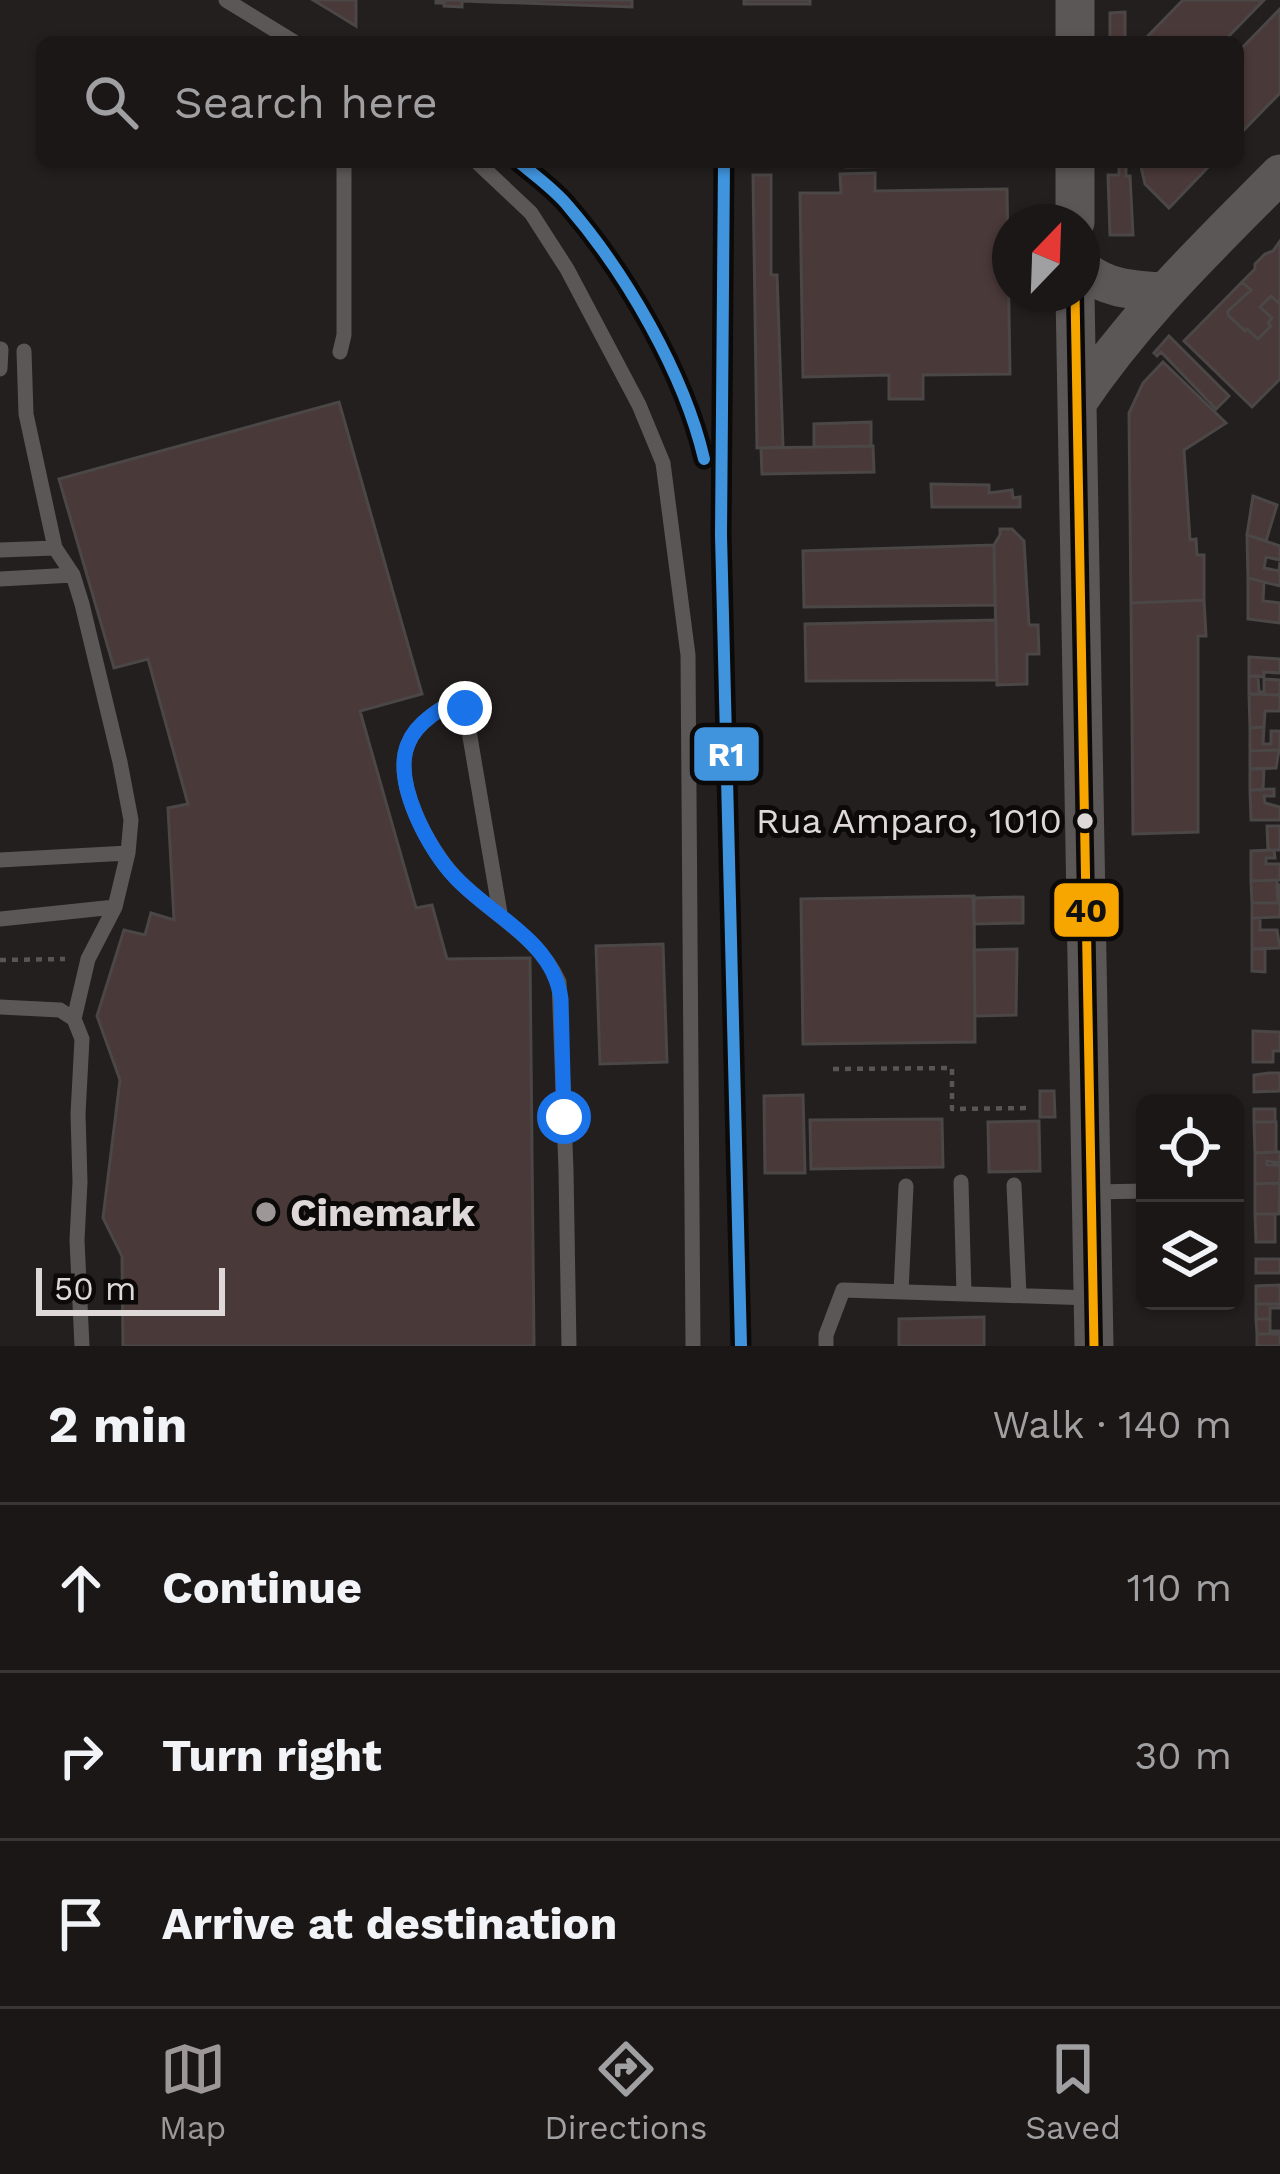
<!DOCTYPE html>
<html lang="en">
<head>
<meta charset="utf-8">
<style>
  :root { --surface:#1b1717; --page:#242020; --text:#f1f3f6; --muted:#a09fa1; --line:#393636; --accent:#9d9897 }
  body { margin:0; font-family:"Work Sans",sans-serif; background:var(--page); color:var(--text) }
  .controls { position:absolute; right:36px; bottom:36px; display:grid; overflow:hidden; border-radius:18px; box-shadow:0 3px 9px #0004 }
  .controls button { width:108px; height:108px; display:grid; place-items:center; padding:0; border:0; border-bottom:3px solid var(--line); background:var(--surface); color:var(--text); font:60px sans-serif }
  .compass { position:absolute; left:992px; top:204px; width:108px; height:108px; border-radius:50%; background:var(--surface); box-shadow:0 3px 9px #0004; rotate:23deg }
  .scale { position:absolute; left:36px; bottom:30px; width:189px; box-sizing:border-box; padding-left:12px; border:6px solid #ded9d8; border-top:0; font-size:33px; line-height:42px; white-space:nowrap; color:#ded9d8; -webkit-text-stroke:9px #0c0909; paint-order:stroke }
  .stop { position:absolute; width:36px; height:36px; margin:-27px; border:9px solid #1a73e8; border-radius:50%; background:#fff }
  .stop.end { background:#1a73e8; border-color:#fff; box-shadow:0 3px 12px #0008 }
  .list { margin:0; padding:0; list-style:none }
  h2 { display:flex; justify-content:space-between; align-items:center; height:156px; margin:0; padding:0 48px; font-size:51px }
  h2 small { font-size:39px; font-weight:400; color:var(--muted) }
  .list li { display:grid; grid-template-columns:78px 1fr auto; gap:36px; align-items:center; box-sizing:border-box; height:168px; padding:0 48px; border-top:3px solid var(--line) }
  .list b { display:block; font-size:45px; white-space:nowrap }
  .list em { font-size:39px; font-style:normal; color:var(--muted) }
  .icon { flex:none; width:66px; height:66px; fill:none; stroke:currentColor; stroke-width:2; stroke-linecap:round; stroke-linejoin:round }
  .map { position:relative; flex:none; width:1280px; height:1346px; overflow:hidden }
  .search { position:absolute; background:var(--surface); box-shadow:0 3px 9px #0004; left:36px; right:36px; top:36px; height:132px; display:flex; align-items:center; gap:30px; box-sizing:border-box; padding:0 42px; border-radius:18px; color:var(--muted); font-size:45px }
  .sheet { height:660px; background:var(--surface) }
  nav { display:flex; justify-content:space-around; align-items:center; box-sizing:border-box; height:168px; border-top:3px solid var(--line); background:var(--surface); font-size:33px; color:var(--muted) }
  nav a { display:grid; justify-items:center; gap:6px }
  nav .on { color:var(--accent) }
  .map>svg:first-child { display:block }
  .building { fill:#4a3939; stroke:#4a4746; stroke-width:3 }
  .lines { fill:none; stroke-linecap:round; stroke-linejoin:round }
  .path { stroke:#595555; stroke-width:4.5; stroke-dasharray:6 6; stroke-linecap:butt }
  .service { stroke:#5a5756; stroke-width:15 }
  .tertiary { stroke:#5a5756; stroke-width:39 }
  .bus-1-casing { stroke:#0c0909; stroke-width:18 }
  .bus-1 { stroke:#f7a600; stroke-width:9 }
  .rail-1-casing { stroke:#0c0909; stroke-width:21 }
  .rail-1 { stroke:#4094de; stroke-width:12 }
  .route { stroke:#1a73e8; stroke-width:15 }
  .bus-dot { fill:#ded9d8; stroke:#0c0909; stroke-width:4.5 }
  .poi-dot { fill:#9d9897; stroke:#0c0909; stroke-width:4.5 }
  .labels { text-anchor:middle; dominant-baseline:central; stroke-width:10; stroke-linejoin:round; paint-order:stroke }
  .bus-label { font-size:36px; fill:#ded9d8; stroke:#0c0909; text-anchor:end }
  .poi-label { font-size:39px; font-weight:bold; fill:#ded9d8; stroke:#0c0909; text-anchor:start }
  .line-badge { stroke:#0c0909; stroke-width:4.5 }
  .badge-label { font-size:33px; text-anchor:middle; font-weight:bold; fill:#fff }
  .pale-badge-label { font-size:33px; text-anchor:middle; font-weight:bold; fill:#111 }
</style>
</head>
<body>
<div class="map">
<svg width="1280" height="1346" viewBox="0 0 1280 1346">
  <rect width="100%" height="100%" fill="#241f1f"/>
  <path class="building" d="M313,0H356V26L328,9Z
    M436,0H632V7L462,1V7L444,6V3H436Z
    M744,0H810V4H744Z
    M1183,0H1264L1223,42H1142Z
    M1280,9V93L1238,136V52Z
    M1125,12V42H1110V13Z
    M846,162H1008V165L846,167Z
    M1108,162H1126V176H1130L1133,235H1110L1108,175H1119V165H1108Z
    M1140,162H1213L1169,208L1145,184Z
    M875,173V191L1007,189L1010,374L923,375V399H889V375L803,377L800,193H841L840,174Z
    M753,175H771V275H777L783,447L757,448Z
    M1280,241V304L1271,296L1260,307L1272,318L1268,323L1271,326L1258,339L1247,329L1245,331L1228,315V311L1251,290L1242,282L1255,269V264L1265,254L1273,251Z
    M1242,282L1251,290L1228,311V315L1245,331L1247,329L1258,339L1271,326L1268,323L1272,318L1260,307L1271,296L1280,304V379L1252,407L1184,341Z
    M1169,336L1229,396L1216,409L1161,352L1157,356L1154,353Z
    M1163,362L1226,423L1184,450L1190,540L1196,539L1197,555H1204V600L1131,603L1129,413L1143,383Z
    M339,402L422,694L360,711L416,908L432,905L447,959L530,958L534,1346H123L122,1256L103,1218L120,1080L97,1016L124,930L145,935L151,913L174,920L168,808L188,804L148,659L114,668L59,479Z
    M871,422V446L814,447V424Z
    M873,446L874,472L762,474L761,448Z
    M931,484L989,485V493L1012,490L1013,498L1020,497V507H932Z
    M1253,496L1277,505L1266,541L1247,535Z
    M1000,529H1012L1024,541L1029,625H1038L1039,654H1027V684L997,685L994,545L1000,535Z
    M1247,535L1280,546V560L1266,557L1264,568L1279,571L1280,562V586L1248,578Z
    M994,545L995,605L804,607L803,551Z
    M1248,578L1264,582L1263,601L1280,603V623L1248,619Z
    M1204,600L1206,636H1198V832L1133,834L1131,603Z
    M996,620L997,680L806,681L805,624Z
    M1249,657L1280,659V673L1264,672V677L1249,676Z
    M1249,676H1258L1259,692H1264V679L1280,680V695L1249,694Z
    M1249,694L1280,695V711H1265L1264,727L1250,728Z
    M1264,727L1263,744H1271V731H1280V750L1250,751V728Z
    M1279,750L1276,768L1250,769V751Z
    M1264,768L1263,790H1250V769Z
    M1274,789V796H1264L1265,803L1280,807V820H1251L1250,790Z
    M1267,826H1280V850H1268Z
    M1274,850L1275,858H1266V864H1280V880L1251,881V851Z
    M1277,880L1278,903H1252L1251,881Z
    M1277,885H1280V917L1252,918V903H1278Z
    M974,896L975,1042L803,1044L801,899Z
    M1023,897V923L974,924L973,898Z
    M1252,918H1260V930H1277L1280,948L1252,949Z
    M663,944L667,1062L600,1064L596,946Z
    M1017,949L1016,1015L975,1016L974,950Z
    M1252,949H1265V972L1252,971Z
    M1253,1031L1280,1032V1051H1273V1062H1253Z
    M1269,1073H1280V1091L1254,1092V1075Z
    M1040,1091H1054L1055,1117H1040Z
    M803,1095L805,1173H765L764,1096Z
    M1254,1109H1275V1122H1254Z
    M942,1119L943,1167L811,1169L810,1120Z
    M1039,1121L1040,1171L989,1172L988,1122Z
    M1254,1122H1276V1152L1255,1153Z
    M1276,1152H1280V1163L1267,1161V1165H1280V1183L1255,1184V1153Z
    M1280,1183L1279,1214H1255V1184Z
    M1255,1214H1275V1242H1256Z
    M1256,1259H1280V1273H1256Z
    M1280,1285V1304H1256V1286Z
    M1256,1304H1280V1308H1270V1319H1256Z
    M984,1317V1346H899V1319Z
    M1256,1319H1270V1331H1280V1334H1257Z
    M1257,1334H1280V1346H1257Z"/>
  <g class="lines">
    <path class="path" d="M0,960L65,959
      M833,1069L952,1068V1109L1030,1108"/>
    <path class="service" d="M226,0L294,42
      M477,162L531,213L567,269L639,405L663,463L688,655L693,1346
      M340,352L344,335V162
      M0,369L1,349
      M0,550L55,548L26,414L24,351
      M0,579L73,575
      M0,860L128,853
      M500,913L463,696C443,707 416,722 408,744C392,782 429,850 456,878C489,913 538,935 559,982L566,1170L569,1346
      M0,919L115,907L128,853L131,820L120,762L82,604L73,575L55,548
      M0,1007L60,1010L74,1019L82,1039L78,1114L80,1182L77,1240L82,1346
      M74,1019L88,959L115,907
      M961,1182L964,1294
      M1014,1185L1019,1295
      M1094,1192L1145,1191
      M901,1292L906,1186
      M826,1346V1335L843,1290L1092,1298"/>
    <path class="tertiary" d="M1075,42V0
      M1075,222V162
      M1082,269C1107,289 1131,290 1162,292
      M1075,294L1094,1346
      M1077,403C1136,315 1206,249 1280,174"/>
    <defs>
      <path id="bus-1" d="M1075,294L1094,1346"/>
    </defs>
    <use href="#bus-1" class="bus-1-casing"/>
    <use href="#bus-1" class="bus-1"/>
    <defs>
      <path id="rail-1" d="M519,162C535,176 554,189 568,206C625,272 684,373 704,459
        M724,162L721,535L741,1346"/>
    </defs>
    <use href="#rail-1" class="rail-1-casing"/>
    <use href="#rail-1" class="rail-1"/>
  </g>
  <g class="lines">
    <path class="route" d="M465,708L463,697C443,707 416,722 408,744C392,782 429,850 455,877C492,917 553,940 561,999L564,1117"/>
  </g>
  <circle class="bus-dot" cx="1085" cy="821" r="10"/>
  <circle class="poi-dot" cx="266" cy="1212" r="12"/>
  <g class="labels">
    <g class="bus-label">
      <text x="1062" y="821">Rua Amparo, 1010</text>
    </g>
    <g class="poi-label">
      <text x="290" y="1212">Cinemark</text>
    </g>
  </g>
  <g class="line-badge">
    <rect x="692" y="725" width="69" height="58" rx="12" fill="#4094de"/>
    <rect x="1052" y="881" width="69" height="58" rx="12" fill="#f7a600"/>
  </g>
  <g class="badge-label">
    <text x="726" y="766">R1</text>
  </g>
  <g class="pale-badge-label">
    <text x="1086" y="922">40</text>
  </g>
</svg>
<div class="controls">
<button><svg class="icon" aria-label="locate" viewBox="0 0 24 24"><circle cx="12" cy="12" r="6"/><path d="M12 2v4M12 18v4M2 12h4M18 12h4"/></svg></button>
<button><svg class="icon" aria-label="layers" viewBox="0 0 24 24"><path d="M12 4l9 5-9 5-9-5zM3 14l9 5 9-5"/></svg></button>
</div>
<svg class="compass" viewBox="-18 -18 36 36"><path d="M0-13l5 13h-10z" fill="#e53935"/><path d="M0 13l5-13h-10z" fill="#a09fa1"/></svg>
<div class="scale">50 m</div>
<div class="stop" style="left:564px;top:1117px"></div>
<div class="stop end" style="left:465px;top:708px"></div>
<div class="search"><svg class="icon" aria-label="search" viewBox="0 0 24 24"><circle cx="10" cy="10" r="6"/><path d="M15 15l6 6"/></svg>Search here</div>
</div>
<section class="sheet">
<h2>2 min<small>Walk · 140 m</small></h2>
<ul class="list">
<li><svg class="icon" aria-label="ahead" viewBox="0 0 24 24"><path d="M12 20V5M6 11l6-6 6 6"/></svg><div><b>Continue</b></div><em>110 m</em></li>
<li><svg class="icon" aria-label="right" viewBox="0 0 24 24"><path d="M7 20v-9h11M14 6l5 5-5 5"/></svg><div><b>Turn right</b></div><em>30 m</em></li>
<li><svg class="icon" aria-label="arrive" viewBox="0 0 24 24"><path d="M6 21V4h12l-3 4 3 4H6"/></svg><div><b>Arrive at destination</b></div></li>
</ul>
</section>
<nav>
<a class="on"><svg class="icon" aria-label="map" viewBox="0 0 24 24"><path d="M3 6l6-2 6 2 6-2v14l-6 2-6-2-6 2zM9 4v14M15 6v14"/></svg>Map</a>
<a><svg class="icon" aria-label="directions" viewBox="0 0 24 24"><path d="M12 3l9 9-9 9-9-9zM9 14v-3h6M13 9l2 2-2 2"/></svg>Directions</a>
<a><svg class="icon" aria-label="saved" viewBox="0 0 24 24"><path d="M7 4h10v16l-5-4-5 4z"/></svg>Saved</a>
</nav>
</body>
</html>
